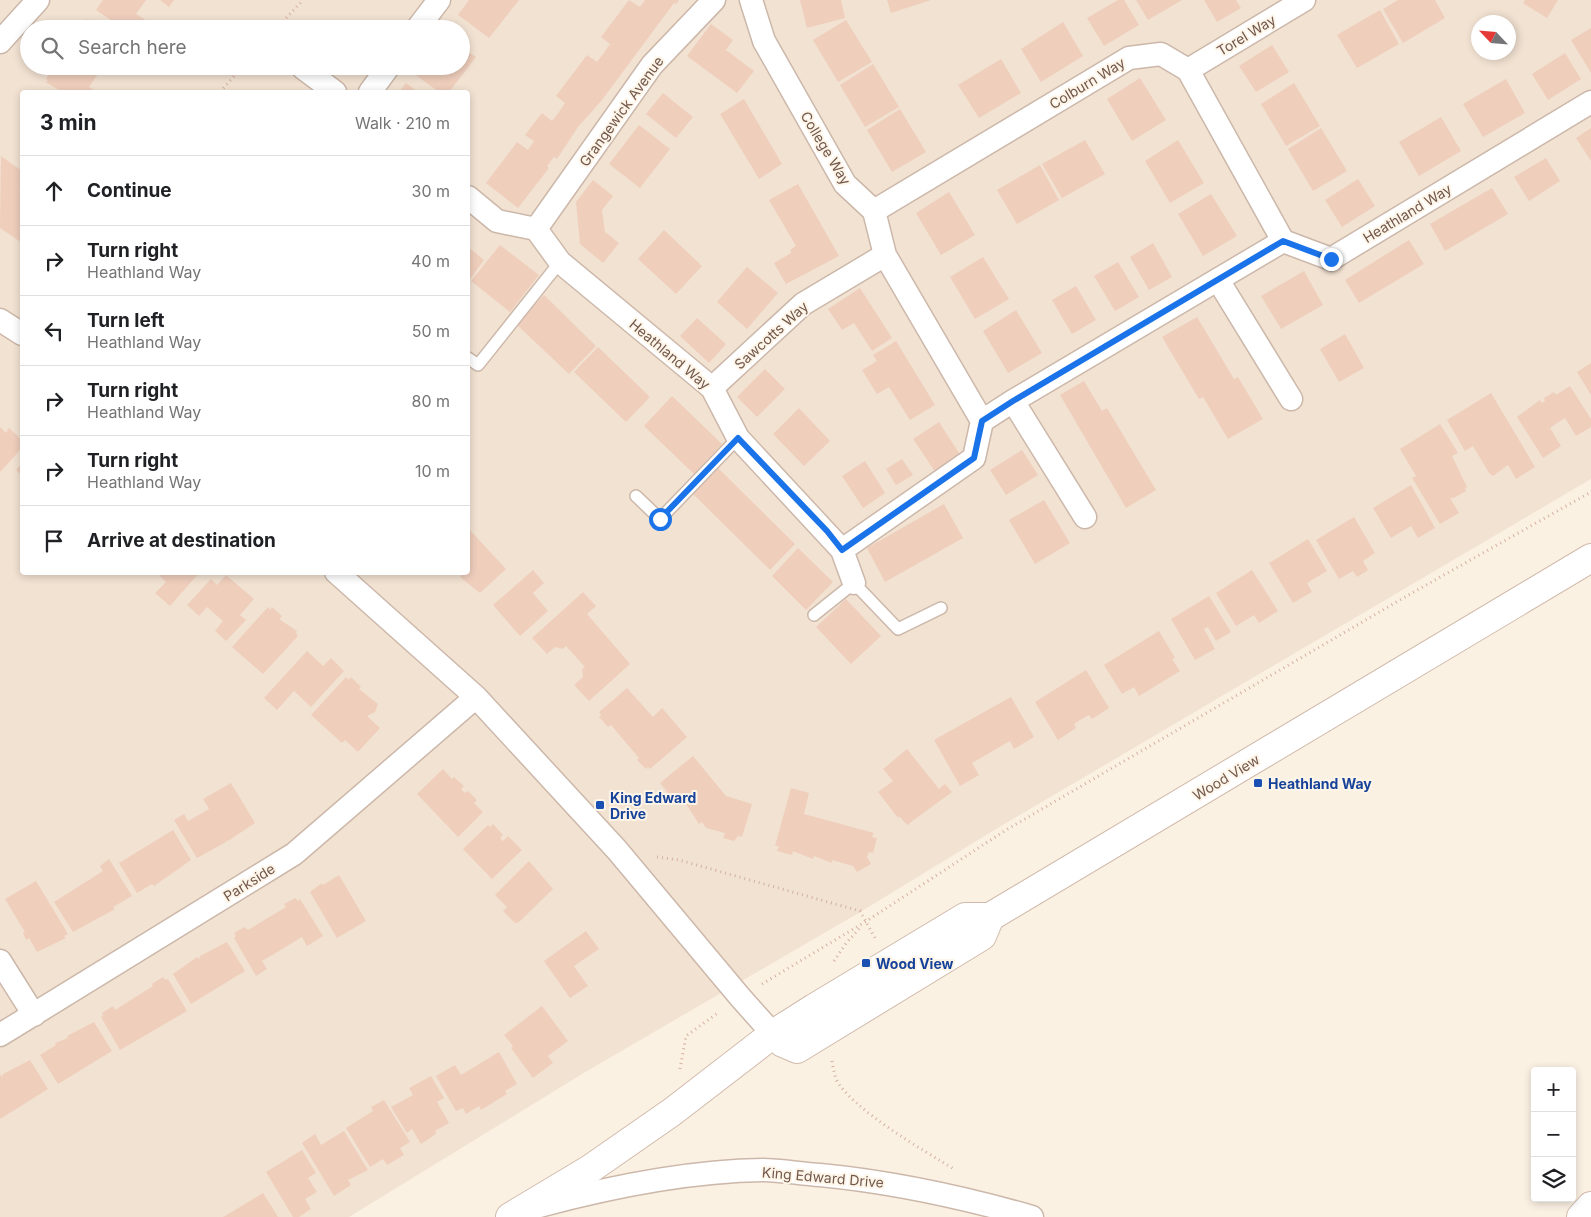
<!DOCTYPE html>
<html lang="en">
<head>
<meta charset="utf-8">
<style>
  :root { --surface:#fff; --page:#f6f6f6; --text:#202124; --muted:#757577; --line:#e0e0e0 }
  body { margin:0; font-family:Inter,sans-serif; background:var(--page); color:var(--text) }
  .controls { position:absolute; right:15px; bottom:15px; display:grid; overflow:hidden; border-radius:5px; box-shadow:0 2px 8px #0003 }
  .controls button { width:45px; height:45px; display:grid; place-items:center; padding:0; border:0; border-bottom:1px solid var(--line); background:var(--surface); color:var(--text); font:25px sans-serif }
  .compass { position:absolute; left:1471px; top:15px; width:45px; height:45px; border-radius:50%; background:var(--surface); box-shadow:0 2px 8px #0003; rotate:296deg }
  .stop { position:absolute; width:15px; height:15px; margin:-11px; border:4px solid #1a73e8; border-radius:50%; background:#fff }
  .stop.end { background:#1a73e8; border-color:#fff; box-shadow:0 1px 5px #0008 }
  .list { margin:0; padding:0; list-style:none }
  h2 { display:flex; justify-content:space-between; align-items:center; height:65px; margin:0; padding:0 20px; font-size:21px }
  h2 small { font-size:16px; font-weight:400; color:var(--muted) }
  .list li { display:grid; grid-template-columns:32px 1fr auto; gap:15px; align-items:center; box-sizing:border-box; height:70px; padding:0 20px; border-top:1px solid var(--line) }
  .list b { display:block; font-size:19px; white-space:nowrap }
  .list p { margin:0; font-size:16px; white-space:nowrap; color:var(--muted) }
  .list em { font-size:16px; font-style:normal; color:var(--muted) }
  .icon { flex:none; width:28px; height:28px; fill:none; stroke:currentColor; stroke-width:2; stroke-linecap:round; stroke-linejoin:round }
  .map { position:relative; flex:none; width:1591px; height:1217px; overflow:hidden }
  .search { position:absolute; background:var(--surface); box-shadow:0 2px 8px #0003; left:20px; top:20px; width:450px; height:55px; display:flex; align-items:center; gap:12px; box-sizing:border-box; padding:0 18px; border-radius:28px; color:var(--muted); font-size:19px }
  .panel { position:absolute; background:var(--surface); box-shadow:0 2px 8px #0003; left:20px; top:90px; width:450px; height:485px; border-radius:5px }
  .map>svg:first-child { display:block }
  .residential { fill:#f2e2d2; fill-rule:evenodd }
  .building { fill:#efcebc }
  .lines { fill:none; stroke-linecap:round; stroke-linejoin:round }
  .lane-casing { stroke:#ccb8aa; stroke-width:14 }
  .street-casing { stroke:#ccb8aa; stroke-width:25 }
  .secondary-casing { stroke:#d1baab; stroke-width:30 }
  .path { stroke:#d4b1a0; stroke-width:3; stroke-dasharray:1 4; stroke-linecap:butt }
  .lane { stroke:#fff; stroke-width:11 }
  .street { stroke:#fff; stroke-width:22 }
  .secondary { stroke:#fff; stroke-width:28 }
  .route { stroke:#1a73e8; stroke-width:6 }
  .transit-dot { fill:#1a4fb4; stroke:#fef5e9; stroke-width:2 }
  .labels { text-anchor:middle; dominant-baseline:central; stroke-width:4; stroke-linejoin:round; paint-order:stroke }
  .street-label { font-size:14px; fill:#72574b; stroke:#fef5e9 }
  .transit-label { font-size:14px; font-weight:bold; fill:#164399; stroke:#fef5e9; text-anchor:start }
</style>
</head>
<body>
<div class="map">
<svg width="1591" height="1217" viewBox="0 0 1591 1217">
  <rect width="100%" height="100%" fill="#fbf1e3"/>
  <path class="residential" d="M0,0H1591V479L1001,826L857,914L587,1071L349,1217H0ZM1478,22H1508V52H1478ZM29,29H461V66H29ZM22,92H468V572H22Z"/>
  <path class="building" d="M103,0H146L136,14L155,26L153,29H124L96,10Z
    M160,0H174L169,7Z
    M469,0H519L489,38L458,15Z
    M629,0L640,7L645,0H679L676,4L674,3L602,100L578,127L557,159L554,157L547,166L549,168L518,208L486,183L517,142L528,150L534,141L525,135L542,113L552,121L559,112L565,103L556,96L587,55L597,62L603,54L610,44L601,37Z
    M800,0H841L845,18L807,28Z
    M887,0H931L891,13Z
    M1118,0H1124L1139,25L1104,46L1087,18Z
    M1136,0H1182L1148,20Z
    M1204,0H1236L1241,8L1217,22Z
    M1398,0H1435L1445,18L1403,43L1383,9Z
    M1525,0H1558L1547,18L1523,3Z
    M1380,10L1399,44L1357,68L1337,35Z
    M86,19L89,21L90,19L104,29H79Z
    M846,20L872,62L838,82L813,40Z
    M1063,22L1083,56L1041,82L1021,49Z
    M711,24L733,40L726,50L754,71L737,93L687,56Z
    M1591,28V73L1571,40Z
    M1272,45L1289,72L1256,92L1239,66Z
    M461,47L476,57L449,92H439L413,73L418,66H461Z
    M1565,53L1581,79L1548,100L1532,74Z
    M1001,59L1021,93L979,118L958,85Z
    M873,64L899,107L865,127L840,85Z
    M57,66H107L102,73L100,71L89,87L97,92H62L46,82L48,80L46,79L53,67L56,69Z
    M1140,78L1166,120L1132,141L1107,99Z
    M1506,79L1525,113L1483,137L1463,104Z
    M406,83L418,92H399Z
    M1294,83L1320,126L1286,146L1261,104Z
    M663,93L693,117L676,138L646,114Z
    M744,99L782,164L759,179L720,114Z
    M900,109L926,152L892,172L867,130Z
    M1441,117L1461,151L1419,176L1399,142Z
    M639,125L670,149L640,188L609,164Z
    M1321,128L1347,171L1313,191L1288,149Z
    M1591,128V161L1576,138Z
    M1085,140L1105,174L1062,198L1042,164Z
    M1178,140L1204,183L1170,203L1145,161Z
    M1,156L22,171V184L19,190L22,192V243L0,228Z
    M1546,158L1560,181L1529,201L1514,177Z
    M1040,165L1059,200L1017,224L997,190Z
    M1358,179L1375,206L1342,227L1325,200Z
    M593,180L613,196L602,210L605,232L619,243L603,263L580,244L576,202Z
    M798,184L839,256L786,284L774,263L791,253L790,250L796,246L769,200Z
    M1492,188L1508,214L1445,251L1430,224Z
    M949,192L975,235L941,255L916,213Z
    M1211,194L1237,236L1203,256L1178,214Z
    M664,230L702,266L676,294L638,259Z
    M1409,240L1424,264L1359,303L1345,280Z
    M1153,243L1172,277L1149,290L1130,257Z
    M500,245L539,275L510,312L471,281Z
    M468,247L484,260L468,282Z
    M983,257L1009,299L975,319L950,277Z
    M1118,262L1139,297L1115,311L1094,276Z
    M747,267L778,293L747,329L717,302Z
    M1304,271L1323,305L1281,329L1261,296Z
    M1076,286L1096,320L1072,334L1052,300Z
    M860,288L892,338L872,351L854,323L842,330L828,309Z
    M544,295L596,346L569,374L516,324Z
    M1016,310L1042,353L1008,373L983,331Z
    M1197,317L1234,379L1238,377L1263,419L1228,439L1203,397L1199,399L1162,337Z
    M697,318L726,344L709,363L680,336Z
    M1345,334L1364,368L1339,382L1320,349Z
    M896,341L935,405L910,420L889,387L877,394L862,370L877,361L873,355Z
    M598,347L650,397L626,422L574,372Z
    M1591,363V395L1577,372Z
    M765,369L785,389L757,417L737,397Z
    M1084,381L1102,411L1107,408L1156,490L1126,508L1060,395Z
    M1570,386L1591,419V427L1576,436L1565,418L1557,423L1550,428L1561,446L1543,458L1517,417L1540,400L1542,403L1545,401L1544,398L1554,392L1556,395Z
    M1491,393L1535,467L1516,479L1508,465L1493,476L1489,473L1473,446L1465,451L1447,420Z
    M672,396L722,444L694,474L644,426Z
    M799,408L830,441L804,466L773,434Z
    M939,422L961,456L936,473L913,439Z
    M1440,424L1458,453L1452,456L1467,487L1465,488L1466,491L1454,498H1450L1459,513L1440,524L1412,478L1416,476L1400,449Z
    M0,427L6,433L9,428L22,440V448L0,472Z
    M1022,450L1038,475L1006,495L990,470Z
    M902,459L913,475L896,485L886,469Z
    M865,461L885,493L863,508L842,476Z
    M22,463V476L16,470Z
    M717,467L795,544L770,570L692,493Z
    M1411,485L1435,528L1418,538L1411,526L1391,538L1373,508Z
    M1044,500L1070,543L1035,564L1009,520Z
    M944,504L963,538L885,582L867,548Z
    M1354,517L1375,553L1363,561L1368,570L1357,577L1353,571L1339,579L1316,540Z
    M468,528L506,569L480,593L460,577L462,575L461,572H468Z
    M1308,539L1327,571L1307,583L1312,592L1293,603L1269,563Z
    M798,548L833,582L806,610L772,576Z
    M533,570L544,583L533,593L548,611L520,636L493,605Z
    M1252,570L1278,611L1259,623L1254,615L1236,626L1216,593Z
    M156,572H200L170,606L155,593L166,582Z
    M226,575L254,599L240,615L246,620L226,641L215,631L223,621L207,607L199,616L187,605L211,579L217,585Z
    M583,592L596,606L587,614L630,664L589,701L574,685L583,677L582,669L585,667L566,646L563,649L555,647L547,654L532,638Z
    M1209,596L1231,632L1216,641L1208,627L1204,629L1215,649L1195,660L1171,619Z
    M846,599L881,636L851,664L816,627Z
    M268,607L270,610L272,607L282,616L279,619L297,631L296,633L298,636L263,674L232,647Z
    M1159,631L1175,658L1172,659L1180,671L1139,696L1134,687L1122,694L1104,665Z
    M307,651L323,666L331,658L344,671L311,707L294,691L277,710L264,698Z
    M1086,670L1109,708L1092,719L1089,715L1080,720L1074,724L1076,728L1058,740L1035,702Z
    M346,677L349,680L351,677L361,687L359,689L378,704L375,712L367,716L380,728L358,752L345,740L342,743L311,715Z
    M627,688L653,717L662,708L687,737L650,769L648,767L646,769L637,760L639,758L611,725L608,727L599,717L601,715L599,712Z
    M1011,697L1034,737L1014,749L1010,741L972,763L979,775L960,786L934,740Z
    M907,749L939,789L945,784L952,792L907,825L899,816L898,818L878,792L893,781L883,769Z
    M693,756L726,796L752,804L742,837L738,836L734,841L723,838L725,833L706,828L702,822L699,824L682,798L680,800L677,796L673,799L660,783Z
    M443,769L452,779L454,777L464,786L461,789L465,793L468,791L477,800L474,803L483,812L458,837L417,794Z
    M231,783L255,823L228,841L227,840L226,842L197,858L174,820L184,814L188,821L209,809L203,799Z
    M791,788L809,793L804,814L874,833L872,837L877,838L873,853L869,852L867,857L871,864L857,872L853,866L832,860V863L814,856L813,859L793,851L792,855L777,851L779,846H775Z
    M493,824L503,835L500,838L503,841L508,836L522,850L492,879L463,849L488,825L490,827Z
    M173,830L191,860L154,886L152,884L137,893L119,863Z
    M109,859L132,896L113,907L115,909L73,932L54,902L103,871L100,866Z
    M529,861L553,889L519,922L515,923L503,911L507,907L495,895Z
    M339,875L366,921L337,938L310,892L322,883L323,885Z
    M36,881L68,934L64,936L66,938L37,952L29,938L26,940L23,933L25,932L5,899Z
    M295,898L298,901L300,899L323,936L307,946L302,937L284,948L262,961L267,969L256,976L234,938L236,936L234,933L245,927L248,930L286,907L284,904Z
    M586,931L599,949L574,966L588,986L570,998L544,961Z
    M227,942L245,971L191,1004L173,974L197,957L199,959L200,956Z
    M163,977L165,980L168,979L187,1011L120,1050L101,1017L103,1016L102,1013L113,1006L115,1010L153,986L152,984Z
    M542,1006L568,1041L548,1056L553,1063L533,1078L511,1048L513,1046L504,1035Z
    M94,1022L112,1051L58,1084L40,1055L56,1045L55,1043L68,1038L67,1036Z
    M499,1052L517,1084L505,1091L507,1094L481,1110L479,1106L466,1114L463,1108L456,1111L436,1076L455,1065L461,1075Z
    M30,1060L48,1089L0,1119V1074L2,1077L3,1074Z
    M431,1076L444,1098L437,1102L449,1123L435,1131L436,1134L421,1144L412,1129L407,1133L391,1107L413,1095L409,1088Z
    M384,1100L410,1142L400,1148L404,1155L387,1165L383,1159L370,1167L346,1128L373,1111L371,1107Z
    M344,1131L368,1170L348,1180L351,1185L334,1196L302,1143L315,1134L321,1145Z
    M302,1150L316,1173L308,1178L317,1192L305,1199L311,1209L299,1217H293L266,1172Z
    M263,1193L278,1217H223L235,1210Z"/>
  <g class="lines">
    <defs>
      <path id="lane" d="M468,358L478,365L560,262
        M636,496L660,519L738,438
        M814,615L854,583L898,629L941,608"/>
      <path id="street" d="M751,0L764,41L845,184L874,211L885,255L982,421
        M417,29L439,0
        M0,42L38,0
        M303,68L335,92
        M1188,70L1304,0
        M370,92L389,66
        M468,197L497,221L536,229L560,262L712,388L738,438L842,550L854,583
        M874,211L1129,58L1161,54L1188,70L1283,241
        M536,229L652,65L714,0
        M1218,280L1291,399
        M0,320L22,334
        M712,388L803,304L885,255
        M1013,401L1085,517
        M842,550L974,458L982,421L1013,401L1283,241L1331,259L1591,102
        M336,572L476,697L617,850L740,997L773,1034
        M0,961L34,1015
        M0,1035L294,854L476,697
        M539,1206C610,1187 690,1171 763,1170C782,1170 801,1174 820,1175C893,1182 962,1197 1032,1217"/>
      <path id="secondary" d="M773,1034L783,1043L797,1049L982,936L990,917
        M510,1217L590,1169L672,1112L773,1034L814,1008L965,917H990L1591,558
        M1581,1217L1591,1206"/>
    </defs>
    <use href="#lane" class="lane-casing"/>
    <use href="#street" class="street-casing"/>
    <use href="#secondary" class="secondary-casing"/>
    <path class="path" d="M276,29L303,0
      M220,92L243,66
      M657,857L679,860L860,911L875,938
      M834,961L847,942L861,927
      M762,984L865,922L1006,830L1412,593L1591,492
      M832,1061C833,1067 834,1073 836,1079C850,1108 926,1152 954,1169
      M680,1069L686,1036L719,1012"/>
    <use href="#lane" class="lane"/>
    <use href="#street" class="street"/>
    <use href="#secondary" class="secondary"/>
  </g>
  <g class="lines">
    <path class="route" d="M660,519L738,438L827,531L842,550L974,458L982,421L1013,401L1283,241L1331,259"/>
  </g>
  <g class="transit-dot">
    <rect x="1253" y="778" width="10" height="10" rx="2.5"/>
    <rect x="595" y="800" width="10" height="10" rx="2.5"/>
    <rect x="861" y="958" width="10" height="10" rx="2.5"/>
  </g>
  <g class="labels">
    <g class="street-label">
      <text transform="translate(1246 35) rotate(-31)">Torel Way</text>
      <text transform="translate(1087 83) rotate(-31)">Colburn Way</text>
      <text transform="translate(621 111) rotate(-54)">Grangewick Avenue</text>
      <text transform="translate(826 148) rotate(59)">College Way</text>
      <text transform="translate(1407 213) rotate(-31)">Heathland Way</text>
      <text transform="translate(771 335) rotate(-42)">Sawcotts Way</text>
      <text transform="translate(670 354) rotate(40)">Heathland Way</text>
      <text transform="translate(1226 777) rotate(-31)">Wood View</text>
      <text transform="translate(249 882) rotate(-32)">Parkside</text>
      <text transform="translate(823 1177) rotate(5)">King Edward Drive</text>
    </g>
    <g class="transit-label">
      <text x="1268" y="783">Heathland Way</text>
      <text x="610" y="797">King Edward<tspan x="610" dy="16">Drive</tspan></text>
      <text x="876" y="963">Wood View</text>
    </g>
  </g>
</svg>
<div class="controls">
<button>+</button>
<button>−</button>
<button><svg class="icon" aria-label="layers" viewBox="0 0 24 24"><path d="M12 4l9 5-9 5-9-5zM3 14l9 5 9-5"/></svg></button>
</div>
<svg class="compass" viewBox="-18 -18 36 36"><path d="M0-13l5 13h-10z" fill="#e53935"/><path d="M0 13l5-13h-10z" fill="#757577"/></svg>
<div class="stop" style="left:660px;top:519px"></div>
<div class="stop end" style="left:1331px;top:259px"></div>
<div class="search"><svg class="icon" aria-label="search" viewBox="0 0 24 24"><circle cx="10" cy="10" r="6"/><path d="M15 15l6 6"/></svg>Search here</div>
<section class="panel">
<h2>3 min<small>Walk · 210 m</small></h2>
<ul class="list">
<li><svg class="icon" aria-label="ahead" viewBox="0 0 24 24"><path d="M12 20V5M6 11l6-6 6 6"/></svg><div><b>Continue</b></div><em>30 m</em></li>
<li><svg class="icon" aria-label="right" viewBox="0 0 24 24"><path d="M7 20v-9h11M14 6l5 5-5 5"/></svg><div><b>Turn right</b><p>Heathland Way</p></div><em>40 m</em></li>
<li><svg class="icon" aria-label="left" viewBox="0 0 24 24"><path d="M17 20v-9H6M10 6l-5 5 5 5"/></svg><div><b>Turn left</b><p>Heathland Way</p></div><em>50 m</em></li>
<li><svg class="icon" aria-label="right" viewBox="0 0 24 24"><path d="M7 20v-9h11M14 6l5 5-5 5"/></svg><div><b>Turn right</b><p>Heathland Way</p></div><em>80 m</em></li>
<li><svg class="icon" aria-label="right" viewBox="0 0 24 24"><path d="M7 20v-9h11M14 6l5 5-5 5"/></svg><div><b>Turn right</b><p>Heathland Way</p></div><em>10 m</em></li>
<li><svg class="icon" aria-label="arrive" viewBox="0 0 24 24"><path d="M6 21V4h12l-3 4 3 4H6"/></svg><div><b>Arrive at destination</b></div></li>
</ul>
</section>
</div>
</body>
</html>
